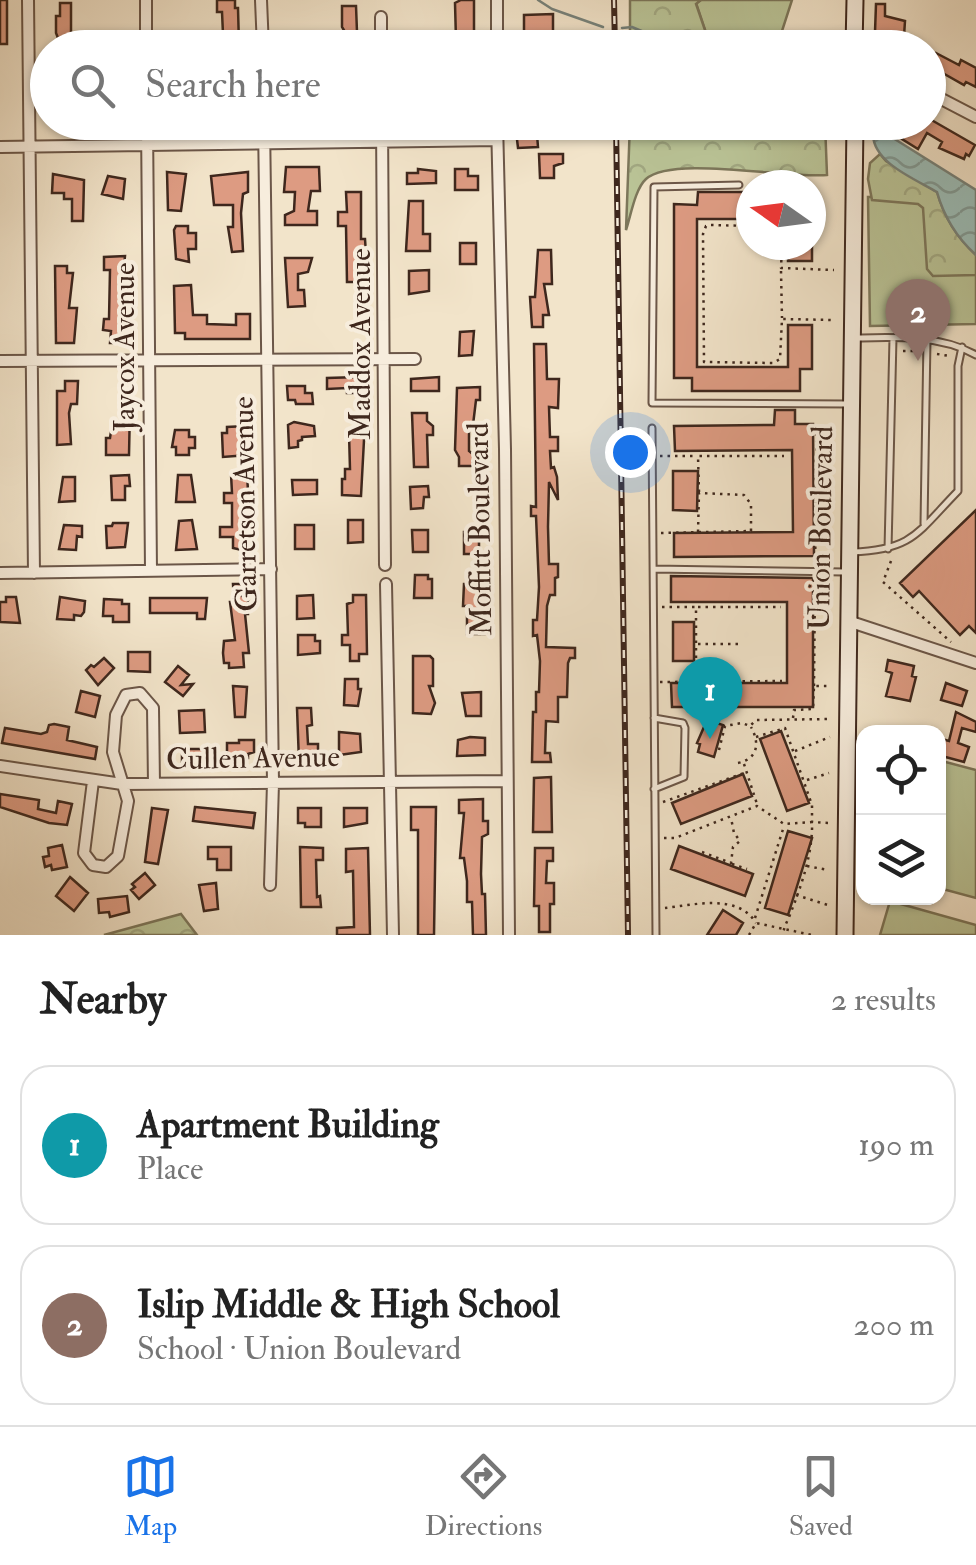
<!DOCTYPE html>
<html lang="en">
<head>
<meta charset="utf-8">
<style>
  :root { --surface:#fff; --page:#f6f6f6; --text:#222; --muted:#767676; --line:#e0e0e0; --accent:#1a73e8 }
  body { margin:0; font-family:"IM FELL Double Pica",serif; background:var(--page); color:var(--text) }
  .controls { position:absolute; right:30px; bottom:30px; display:grid; overflow:hidden; border-radius:20px; box-shadow:0 2px 8px #0004 }
  .controls button { width:90px; height:90px; display:grid; place-items:center; padding:0; border:0; border-bottom:2px solid var(--line); background:var(--surface); color:var(--text); font:50px sans-serif }
  .compass { position:absolute; left:736px; top:170px; width:90px; height:90px; border-radius:50%; background:var(--surface); box-shadow:0 2px 8px #0004; rotate:284deg }
  .you { position:absolute; left:630px; top:452px; width:35px; height:35px; margin:-25px; border:8px solid #fff; border-radius:50%; background:#1a73e8; box-shadow:0 0 0 15px #1a73e833 }
  .badge { display:grid; place-items:center; width:65px; height:65px; border-radius:50%; background:var(--accent); color:#fff; font-size:32px; font-weight:700 }
  .pin { position:absolute; translate:-50% -82px; filter:drop-shadow(0 2px 5px #0008) }
  .pin::after { content:''; position:absolute; top:52px; width:35px; height:30px; background:inherit; clip-path:polygon(0 0,100% 0,50% 100%) }
  .list { margin:0; padding:0; list-style:none }
  h2 { display:flex; justify-content:space-between; align-items:center; height:130px; margin:0; padding:0 40px; font-size:42px }
  h2 small { font-size:32px; font-weight:400; color:var(--muted) }
  .list li { display:grid; grid-template-columns:65px 1fr auto; gap:30px; align-items:center; box-sizing:border-box; height:160px; margin:0 20px 20px; padding:0 20px; border:2px solid var(--line); border-radius:30px }
  .list b { display:block; font-size:38px; white-space:nowrap }
  .list p { margin:0; font-size:32px; white-space:nowrap; color:var(--muted) }
  .list em { font-size:32px; font-style:normal; color:var(--muted) }
  .icon { flex:none; width:55px; height:55px; fill:none; stroke:currentColor; stroke-width:2; stroke-linecap:round; stroke-linejoin:round }
  .map { position:relative; flex:none; width:976px; height:935px; overflow:hidden }
  .search { position:absolute; background:var(--surface); box-shadow:0 2px 8px #0004; left:30px; right:30px; top:30px; height:110px; display:flex; align-items:center; gap:25px; box-sizing:border-box; padding:0 35px; border-radius:55px; color:var(--muted); font-size:38px }
  .sheet { height:490px; background:var(--surface) }
  nav { display:flex; justify-content:space-around; align-items:center; box-sizing:border-box; height:140px; border-top:2px solid var(--line); background:var(--surface); font-size:28px; color:var(--muted) }
  nav a { display:grid; justify-items:center; gap:5px }
  nav .on { color:var(--accent) }
  .map>svg:first-child { display:block }
  .green { fill:#bac497; stroke:#7c765a; stroke-width:2.5 }
  .forest { fill:url(#forest-crowns); stroke:#7c765a; stroke-width:2.5 }
  .water { fill:url(#water-waves); stroke:#76827b; stroke-width:2.5 }
  .lines { fill:none; stroke-linecap:round; stroke-linejoin:round }
  .stream { stroke:#76827b; stroke-width:2.5 }
  .building { fill:#dd9b82; stroke:#3e271d; stroke-width:2.5 }
  .lane-casing { stroke:#6b5648; stroke-width:9 }
  .street-casing { stroke:#6b5648; stroke-width:14 }
  .secondary-casing { stroke:#3e271d; stroke-width:19 }
  .path { stroke:#3e271d; stroke-width:2.5; stroke-dasharray:2.5 5; stroke-linecap:butt }
  .lane { stroke:#f7eddd; stroke-width:5 }
  .street { stroke:#f7eddd; stroke-width:10 }
  .secondary { stroke:#f7eddd; stroke-width:15 }
  .rail-casing { stroke:#3e271d; stroke-width:6 }
  .rail { stroke:#f7eddd; stroke-width:2.5; stroke-dasharray:8; stroke-linecap:butt }
  .labels { text-anchor:middle; dominant-baseline:central; stroke-width:8; stroke-linejoin:round; paint-order:stroke }
  .street-label { font-size:30px; fill:#3e271d; stroke:#f7eddd }
</style>
</head>
<body>
<div class="map">
<svg width="976" height="935" viewBox="0 0 976 935">
  <defs>
    <pattern id="forest-crowns" width="20" height="18" patternUnits="userSpaceOnUse" patternTransform="scale(2.5)"><rect width="20" height="18" fill="#bac497"/><path d="M2 6a3 3 0 1 1 6 0M12 15a3 3 0 1 1 6 0" fill="none" stroke="#a1a882"/></pattern>
    <pattern id="water-waves" width="16" height="10" patternUnits="userSpaceOnUse" patternTransform="scale(2.5)"><rect width="16" height="10" fill="#9bbeb9"/><path d="M0 5q4-4 8 0t8 0" fill="none" stroke="#809a96"/></pattern>
  </defs>
  <rect width="100%" height="100%" fill="#f2e4ca"/>
  <filter id="stains"><feTurbulence type="fractalNoise" baseFrequency=".002" numOctaves="4"/><feColorMatrix values="0 0 0 0 .2 0 0 0 0 .09 0 0 0 0 .02 0 0 0 .5 -.17"/></filter>
  <radialGradient id="worn" r=".72"><stop offset=".6" stop-color="#630" stop-opacity="0"/><stop offset="1" stop-color="#630" stop-opacity=".3"/></radialGradient>
  <path class="green" d="M701,0H792L781,34L809,47H725L707,36L696,3Z
    M929,196L976,271V324L870,326L868,197Z
    M938,760L976,770V898L939,888Z
    M890,901L976,925V935H880Z"/>
  <path class="forest" d="M630,0H701L696,4L707,36L725,47H630Z
    M630,123H825L827,175C789,179 672,155 646,179C635,189 631,215 626,230Z
    M880,154L886,161L937,192C944,217 956,237 976,255V275L933,276L927,269L923,208L918,204L872,200L868,179L870,163Z
    M181,914L197,935H104Z"/>
  <path class="water" d="M885,133L976,190V255C956,237 944,217 937,192C915,179 874,163 873,135Z"/>
  <g class="lines">
    <path class="stream" d="M538,0L552,9L603,27
      M622,28L632,27L682,48
      M821,122L834,128"/>
  </g>
  <path class="building" d="M0,0H7V44H0Z
    M217,0H235V8H238L239,45L217,43V34H223L222,12H217Z
    M461,0H474V48H462V40H456L455,3Z
    M60,3H71V38H58L56,33V16H60Z
    M876,4H885V16L905,21L904,36L880,35V32H875Z
    M342,6H356L357,32H345L342,27Z
    M553,14V35H544V48H529V36H524V15Z
    M936,53L959,65L961,60L976,68V87L966,82L964,85L932,67L930,62Z
    M928,118L975,145L969,156L966,154L964,159L939,148L942,142L927,133L918,149L902,139L912,122H928Z
    M515,122H536L538,147L518,148Z
    M539,154H563V163L554,166V178H540Z
    M286,167H319L320,191H311L308,211H317V225H285V215L294,211L295,192H284Z
    M418,169L436,171V183L407,184V173H418Z
    M455,169H468V176H478V190H455Z
    M167,172L186,174L181,211L168,210Z
    M248,172V192L243,194L241,213L243,251L232,252L228,227H233V205H214L211,176Z
    M53,174L84,180L83,221H72V199H64V193H52Z
    M108,176L125,179L123,199L102,194Z
    M346,192H361V239H365L366,254L365,274H357V282H347L346,226H338V212H347Z
    M698,192H751V219H697V367H788V325H812V369H800V391H692V378H674V204L697,205Z
    M409,201H423V234H430V251H406Z
    M176,226H188V233H196V249H188L189,262L176,259L174,230Z
    M460,243H476V264H460Z
    M788,245H812V261H788Z
    M538,250H551L552,284H544L549,315H543V327H532L530,297H535Z
    M125,256L121,298H126L127,343H110L111,331L103,330L104,319H109L110,270H104V257Z
    M285,258H312L308,272L298,274V290H304L305,306L288,307Z
    M55,266H67V273H73L69,308H77L74,343H56Z
    M429,270V291L409,294V271Z
    M191,285L193,315H207V324L236,325V314H250V339H185V333H175L174,286Z
    M474,331L472,355L459,356L460,332Z
    M534,344H546L547,379H559L558,408L549,407L550,437H558V451H550L551,468L554,467L557,477L558,500L549,482L548,527L549,564H558V577L555,578V595H550L547,606L546,647L575,648V658H570L568,663L567,697H558V722L546,721L545,753H550L551,762H532L533,712H536V692H539L540,661L537,635L533,636V620H537L539,587L536,516H531V506L536,507Z
    M359,377V393H347V388L327,389V378Z
    M439,377V391H411V379Z
    M65,381H78L77,404H71L69,413L71,444L57,445V391H65Z
    M287,386H305V393H312L313,404H296L295,400H288Z
    M480,387V400H476L473,425H469V451L475,456L474,466H459V457L455,450L457,388Z
    M122,407H130L129,455H106V438H110L112,425H121Z
    M775,410H795V424H813L814,556L674,557V533L793,532L792,450L675,451L674,426L774,425Z
    M412,413H427V421L433,426V435H427L428,467H414Z
    M294,422L314,426L315,436L302,437V440L298,441V447L289,448L288,425Z
    M246,426L248,455L223,457L222,433H227V427Z
    M175,430H189V437H195V448H189V455H176V447H172Z
    M349,433H362L364,440L361,496L342,495V479H345V469H350Z
    M673,471H698L697,511L673,510Z
    M231,474H247L250,524L246,551L233,548V537H220V527H232V503H224V493H232Z
    M129,475L130,486H125V500H112L111,476Z
    M178,475H191L195,502H176Z
    M63,477H75V501L59,502Z
    M292,480H317V494L293,495Z
    M428,486L429,497H424L423,508L411,509L410,487Z
    M976,510V633L969,626L960,635L919,591L913,597L900,583Z
    M192,520L197,549L176,550L179,521Z
    M348,520H363V542L348,543Z
    M113,523H128L125,547L107,548L106,526H112Z
    M64,525L82,526V537L77,536L76,550L59,549Z
    M295,525H314V549H295Z
    M412,530H428V552H413Z
    M479,531V554H464V532Z
    M415,575H428V579H432V598H414Z
    M671,576L813,578V707H672L671,683H787V602H671Z
    M233,584H241L242,596H248V614H245L249,653H243L244,667L229,668V663H224L223,653L224,641L235,640L230,602H234Z
    M464,584H480V620L489,621V632L485,634H467V606H463Z
    M313,595L314,618L297,619V596Z
    M353,595H366L367,654H359V661H350V645H342V635H348L347,604L353,602Z
    M6,597H16L20,623L0,622V602H6Z
    M60,597L85,601L84,612L81,616L74,615V620L57,619Z
    M150,598H207L205,619H197V613H150Z
    M104,599L122,600V604H129V622H113V616H103Z
    M673,622H694V661H673Z
    M298,635H315V641H320V653L298,655Z
    M128,652H150V672L128,671Z
    M413,656H430L433,659V686H429L435,703L431,714L413,713Z
    M104,658L114,668L98,685L86,670L91,665L94,667Z
    M888,660L914,666L912,676L916,677L910,701L886,696L892,673L886,671Z
    M178,666L189,675L181,685L193,684L183,696L165,682Z
    M345,679H358V689H361L358,706L344,705Z
    M946,683L967,691L962,706L941,700Z
    M233,686L247,687L245,717H235Z
    M81,691L100,696L95,717L76,712Z
    M481,692V716H466L462,693Z
    M297,708H311L312,725L307,726L308,744H318V754H309L310,762H299Z
    M204,710L205,732L180,733L179,711Z
    M956,712L976,722V732L962,728L958,743L969,747L964,762L938,755V738L949,741Z
    M707,720L723,725L714,757L698,752L700,744L697,743Z
    M54,724L69,727L67,740L97,747L95,759L2,743L5,728L41,734L47,732L49,725Z
    M781,731L809,803L787,811L760,739Z
    M339,732L360,734L361,752L339,755Z
    M470,737L485,738V755L457,756L458,740Z
    M239,740H254V752L248,754V758L227,759V743H239Z
    M182,749H205L206,762L182,763Z
    M743,774L752,796L681,824L672,803Z
    M551,777L552,832H533L534,778Z
    M0,794L39,800L38,809L56,813L58,801L72,804L67,825L49,823L0,807Z
    M483,799V821H488V834L482,837L481,874L482,894H485L486,935H473L472,902H467V881L464,858H460L464,813H459V800Z
    M195,807L255,813L253,828L193,821Z
    M411,807H436L434,935H418V830H411Z
    M152,808L168,810L158,864L145,862Z
    M298,808H321V827H305V823H298Z
    M344,808H367V823L344,827Z
    M788,831L812,838L788,915L765,908Z
    M62,845L67,867L52,870L51,865L45,867L43,857L49,856L48,848Z
    M679,846L753,874L745,896L671,869Z
    M208,847H231V870H217V859H208Z
    M300,847L323,848V860H316L317,897L320,896L321,907H301Z
    M368,848L370,935H337V928L354,927L353,871L346,872V849Z
    M535,848H553V861H547L546,883H554V904H550V932H539V906H534Z
    M145,873L155,885L139,899L131,890L135,887L132,884Z
    M70,877L88,893L74,911L56,896Z
    M216,883L218,909L204,911L199,885Z
    M127,896L129,912L110,917L109,912L99,913L98,899Z
    M723,910L743,923L736,935H707Z"/>
  <g class="lines">
    <defs>
      <path id="lane" d="M739,185L654,187L652,403L848,404
        M857,338C897,337 941,335 976,355
        M652,428L656,935
        M924,524L927,339
        M888,549L893,338
        M852,552C913,550 918,532 958,491V366L962,347
        M654,569L845,572
        M654,789L684,777L685,728L683,723L654,718"/>
      <path id="street" d="M28,0L34,573
        M146,0V48
        M261,0L263,48
        M497,0V48
        M381,17V48
        M928,92L976,117
        M147,122L151,571
        M264,122L273,783L270,885
        M382,122L385,565
        M497,122L505,449L509,935
        M0,147L497,140
        M0,361L415,359
        M0,573L271,569
        M386,584L393,935
        M848,621L976,663
        M0,766L122,784L507,781
        M93,781L84,853L93,865L106,867L118,856L128,801L113,752L116,715L126,695L140,693L153,708L154,784"/>
      <path id="secondary" d="M854,48L855,0
        M845,935L855,122"/>
    </defs>
    <use href="#lane" class="lane-casing"/>
    <use href="#street" class="street-casing"/>
    <use href="#secondary" class="secondary-casing"/>
    <path class="path" d="M751,226L711,225L706,226L703,234L704,362L773,363L780,359L782,319L834,320
      M782,245L781,268L834,270
      M781,271L782,318
      M903,351H918
      M937,354L950,356
      M816,433L817,455
      M660,456H697
      M699,492L698,456H784
      M818,518H831
      M661,533L751,531V504L744,495L699,493L698,532
      M891,561L883,582L951,642
      M815,564L817,456H832
      M817,602H830
      M662,607H696V680
      M698,607H781
      M817,621L830,622
      M698,644H743
      M660,682L782,681
      M814,686L815,577
      M793,718L794,710L813,709L814,686H830
      M756,737L785,728L812,805V822L828,823
      M719,750L725,726L742,723L750,726L756,720L830,719
      M795,751L830,737
      M738,763C758,759 760,743 751,727
      M744,764L757,804
      M807,780L829,773
      M663,802L747,772
      M664,838H675L757,806L784,824L812,822C813,852 802,884 791,912C788,921 784,925 783,935
      M702,852L731,863L733,847L740,841L734,833L731,818
      M732,864L747,869
      M807,866L828,870
      M796,895L828,905
      M665,908C693,905 738,893 756,923
      M755,918L784,826
      M749,935L756,923L812,935"/>
    <use href="#lane" class="lane"/>
    <use href="#street" class="street"/>
    <use href="#secondary" class="secondary"/>
    <defs>
      <path id="rail" d="M614,0L615,48
        M616,122L628,935"/>
    </defs>
    <use href="#rail" class="rail-casing"/>
    <use href="#rail" class="rail"/>
  </g>
  <g class="labels">
    <g class="street-label">
      <text transform="translate(360 344) rotate(-90)">Maddox Avenue</text>
      <text transform="translate(124 347) rotate(-90)">Jaycox Avenue</text>
      <text transform="translate(245 504) rotate(-91)">Garretson Avenue</text>
      <text transform="translate(821 528) rotate(-89)">Union Boulevard</text>
      <text transform="translate(480 529) rotate(-91)">Moffitt Boulevard</text>
      <text transform="translate(253 758) rotate(-1)">Cullen Avenue</text>
    </g>
  </g>
  <rect width="100%" height="100%" filter="url(#stains)"/>
  <rect width="100%" height="100%" fill="url(#worn)"/>
</svg>
<div class="controls">
<button><svg class="icon" aria-label="locate" viewBox="0 0 24 24"><circle cx="12" cy="12" r="6"/><path d="M12 2v4M12 18v4M2 12h4M18 12h4"/></svg></button>
<button><svg class="icon" aria-label="layers" viewBox="0 0 24 24"><path d="M12 4l9 5-9 5-9-5zM3 14l9 5 9-5"/></svg></button>
</div>
<svg class="compass" viewBox="-18 -18 36 36"><path d="M0-13l5 13h-10z" fill="#e53935"/><path d="M0 13l5-13h-10z" fill="#767676"/></svg>
<div class="you"></div>
<div class="pin badge" style="left:710px;top:739px;background:#0f9aa8">1</div>
<div class="pin badge" style="left:918px;top:361px;background:#8d6e63">2</div>
<div class="search"><svg class="icon" aria-label="search" viewBox="0 0 24 24"><circle cx="10" cy="10" r="6"/><path d="M15 15l6 6"/></svg>Search here</div>
</div>
<section class="sheet">
<h2>Nearby<small>2 results</small></h2>
<ul class="list">
<li><span class="badge" style="background:#0f9aa8">1</span><div><b>Apartment Building</b><p>Place</p></div><em>190 m</em></li>
<li><span class="badge" style="background:#8d6e63">2</span><div><b>Islip Middle &amp; High School</b><p>School · Union Boulevard</p></div><em>200 m</em></li>
</ul>
</section>
<nav>
<a class="on"><svg class="icon" aria-label="map" viewBox="0 0 24 24"><path d="M3 6l6-2 6 2 6-2v14l-6 2-6-2-6 2zM9 4v14M15 6v14"/></svg>Map</a>
<a><svg class="icon" aria-label="directions" viewBox="0 0 24 24"><path d="M12 3l9 9-9 9-9-9zM9 14v-3h6M13 9l2 2-2 2"/></svg>Directions</a>
<a><svg class="icon" aria-label="saved" viewBox="0 0 24 24"><path d="M7 4h10v16l-5-4-5 4z"/></svg>Saved</a>
</nav>
</body>
</html>
